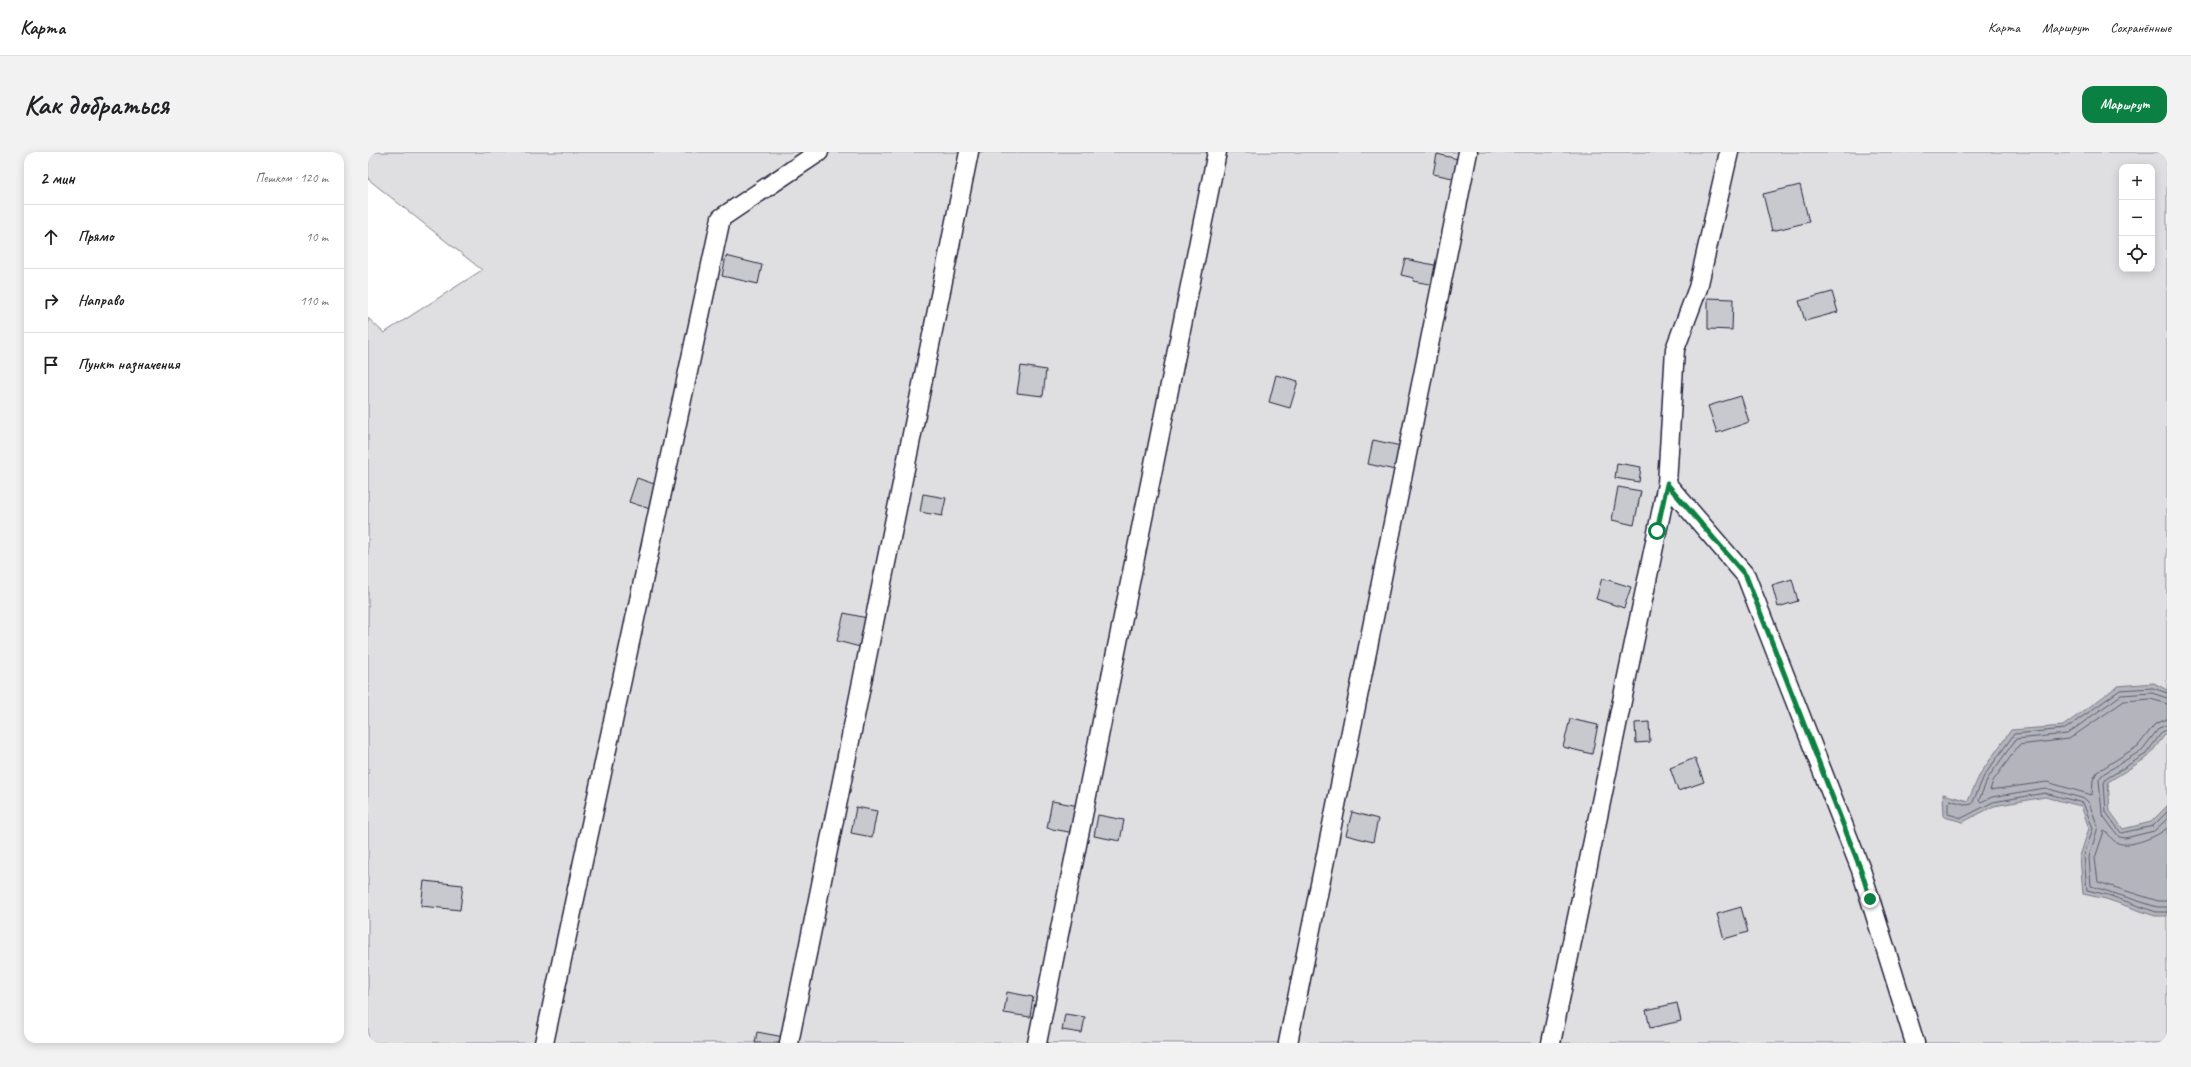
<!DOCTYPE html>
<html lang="ru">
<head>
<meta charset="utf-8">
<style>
  :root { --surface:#fff; --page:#f2f2f2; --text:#202124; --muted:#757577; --line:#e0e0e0; --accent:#0b8043 }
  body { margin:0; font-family:Caveat,sans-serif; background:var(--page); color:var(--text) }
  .controls { position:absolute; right:12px; top:12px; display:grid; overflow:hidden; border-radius:8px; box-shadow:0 2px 10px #0003 }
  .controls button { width:36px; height:36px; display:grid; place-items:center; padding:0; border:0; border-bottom:1px solid var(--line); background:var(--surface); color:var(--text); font:20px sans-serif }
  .stop { position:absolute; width:12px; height:12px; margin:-9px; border:3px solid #0b8043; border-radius:50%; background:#fff }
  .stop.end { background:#0b8043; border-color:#fff; box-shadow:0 1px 4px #0008 }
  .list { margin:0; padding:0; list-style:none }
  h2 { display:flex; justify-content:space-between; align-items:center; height:52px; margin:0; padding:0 16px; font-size:17px }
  h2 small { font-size:13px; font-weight:400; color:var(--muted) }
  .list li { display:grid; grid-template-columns:26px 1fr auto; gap:12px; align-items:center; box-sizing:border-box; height:64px; padding:0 16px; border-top:1px solid var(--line) }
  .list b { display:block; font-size:15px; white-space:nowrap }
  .list em { font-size:13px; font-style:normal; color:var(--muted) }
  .icon { flex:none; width:22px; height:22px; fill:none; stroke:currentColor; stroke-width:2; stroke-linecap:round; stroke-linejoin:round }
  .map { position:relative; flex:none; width:1799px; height:891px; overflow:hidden; border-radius:12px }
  header { display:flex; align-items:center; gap:24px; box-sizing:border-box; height:56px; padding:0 20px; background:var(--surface); border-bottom:1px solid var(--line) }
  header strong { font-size:19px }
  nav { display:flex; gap:22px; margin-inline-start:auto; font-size:14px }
  .intro { display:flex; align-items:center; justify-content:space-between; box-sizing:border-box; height:96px; padding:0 24px }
  h1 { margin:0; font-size:28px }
  .button { padding:10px 18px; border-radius:12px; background:var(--accent); color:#fff; font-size:14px; font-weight:700 }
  main { display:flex; gap:24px; padding:0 24px }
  aside { flex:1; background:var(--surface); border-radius:12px; box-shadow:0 2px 10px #0003 }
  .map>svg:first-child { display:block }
  .green { fill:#dfdfe2; stroke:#80808e; fill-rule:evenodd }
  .water { fill:#b4b4bc; stroke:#7a7a88 }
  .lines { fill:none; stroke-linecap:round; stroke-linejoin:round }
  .shore { stroke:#5c5c6f; stroke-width:1 }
  .building { fill:#c8c8cf; stroke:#22223b }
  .lane-casing { stroke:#22223b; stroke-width:21 }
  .lane { stroke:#fff; stroke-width:18 }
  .route { stroke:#0b8043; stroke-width:5 }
</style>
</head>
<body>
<header>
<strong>Карта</strong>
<nav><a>Карта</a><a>Маршрут</a><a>Сохранённые</a></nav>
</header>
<div class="intro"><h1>Как добраться</h1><a class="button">Маршрут</a></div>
<main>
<aside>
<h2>2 мин<small>Пешком · 120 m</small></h2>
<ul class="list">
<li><svg class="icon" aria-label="ahead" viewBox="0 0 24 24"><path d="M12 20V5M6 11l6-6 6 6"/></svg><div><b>Прямо</b></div><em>10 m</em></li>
<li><svg class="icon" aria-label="right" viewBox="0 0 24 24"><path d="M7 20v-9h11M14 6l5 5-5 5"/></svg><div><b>Направо</b></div><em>110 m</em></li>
<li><svg class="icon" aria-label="arrive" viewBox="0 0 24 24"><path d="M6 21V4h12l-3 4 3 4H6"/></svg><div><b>Пункт назначения</b></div></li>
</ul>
</aside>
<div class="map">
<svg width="1799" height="891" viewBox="0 0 1799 891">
  <rect width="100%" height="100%" fill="#fff"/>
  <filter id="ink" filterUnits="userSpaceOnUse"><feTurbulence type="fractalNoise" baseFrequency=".025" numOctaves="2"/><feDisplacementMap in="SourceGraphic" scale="8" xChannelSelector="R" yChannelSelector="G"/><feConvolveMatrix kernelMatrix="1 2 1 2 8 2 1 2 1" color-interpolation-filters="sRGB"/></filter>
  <g filter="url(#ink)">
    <path class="green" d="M0,0H1799V891H0V166L16,181L114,118L0,27ZM1754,15H1784V117H1754Z"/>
    <path class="water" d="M1786,531L1799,538V580L1780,605L1740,630L1742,659L1755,677L1783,670L1799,654V764H1787L1738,747L1715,742L1712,704L1721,676L1713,654L1677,645L1626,654L1595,670L1576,665L1575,642L1600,649L1612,622L1643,578L1695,574L1750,534Z"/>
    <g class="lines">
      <path class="shore" d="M1799,541L1785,536L1752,538L1697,577L1646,582L1616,624L1604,652L1599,653L1582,648L1580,650V662L1594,666L1625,650L1677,641L1715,651L1725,676L1716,704L1719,738L1740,743L1788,760H1799
        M1799,546L1784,541L1753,543L1699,582L1648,587L1620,626L1611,648L1613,650L1624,645L1677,636L1717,647L1721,651L1730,675L1721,705L1723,734L1789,755H1799
        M1799,552L1783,547L1756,549L1701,587L1651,593L1625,629L1622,638L1679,630L1724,643L1725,628L1729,620L1770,594L1787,572L1799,567
        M1799,573L1791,576L1774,598L1735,622L1731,627L1734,662L1751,685L1757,686L1786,679L1799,667
        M1799,578L1794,580L1778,602L1738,627L1736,631L1738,660L1753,681L1785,674L1799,660
        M1799,676C1791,684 1762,696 1750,691C1743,689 1742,681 1736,679L1727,706L1730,730L1790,749H1799"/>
    </g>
    <path class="building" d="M1069,2L1090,7L1085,26L1065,22Z
      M1432,33L1441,70L1404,79L1395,42Z
      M358,104L394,113L390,132L354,124Z
      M1037,107L1071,114L1067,133L1045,129L1046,126L1033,123Z
      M1464,140L1470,160L1437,169L1431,149Z
      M1340,146L1365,147L1364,178L1340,177Z
      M653,214L678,218L675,244L649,241Z
      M908,223L930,229L922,256L901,250Z
      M1373,244L1381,270L1349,281L1340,254Z
      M1005,288L1033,294L1027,318L1000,312Z
      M1249,311L1273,315L1271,330L1247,326Z
      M269,326L289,333L282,357L261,350Z
      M1250,335L1273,339L1266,373L1244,368Z
      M555,342L578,346L574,364L552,360Z
      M1234,426L1263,435L1256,456L1228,447Z
      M1424,427L1430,449L1410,455L1404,433Z
      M476,461L499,466L492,495L469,489Z
      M1202,567L1230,573L1224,602L1195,595Z
      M1281,570L1282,590L1268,591L1267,571Z
      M1327,606L1336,630L1310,639L1302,616Z
      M684,649L711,654L706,681L679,676Z
      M488,655L509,659L504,685L483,681Z
      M984,660L1010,667L1005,690L978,683Z
      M730,663L756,668L752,689L726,684Z
      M56,729L95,733L92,758L53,754Z
      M1373,755L1380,780L1356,787L1349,762Z
      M639,840L665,845L662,865L636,861Z
      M1309,851L1313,869L1282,876L1278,858Z
      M697,862L717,865L714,881L694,878Z
      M389,880L416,885L415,891H387Z"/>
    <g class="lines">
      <defs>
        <path id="lane" d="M1299,332L1378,424L1493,718L1547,891
          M176,891L353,66L451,0
          M421,891L601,0
          M669,891L849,0
          M920,891L1100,0
          M1183,891L1299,332L1307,197L1330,136L1361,0"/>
      </defs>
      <use href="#lane" class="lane-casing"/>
      <use href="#lane" class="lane"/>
    </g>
  </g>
  <g class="lines" filter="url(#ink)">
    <path class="route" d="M1289,379L1299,332L1378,424L1493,718L1502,747"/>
  </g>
</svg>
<div class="controls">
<button>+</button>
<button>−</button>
<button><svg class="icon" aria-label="locate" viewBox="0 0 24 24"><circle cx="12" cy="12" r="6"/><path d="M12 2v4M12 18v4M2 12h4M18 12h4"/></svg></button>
</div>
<div class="stop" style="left:1289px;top:379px"></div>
<div class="stop end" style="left:1502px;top:747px"></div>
</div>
</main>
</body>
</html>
